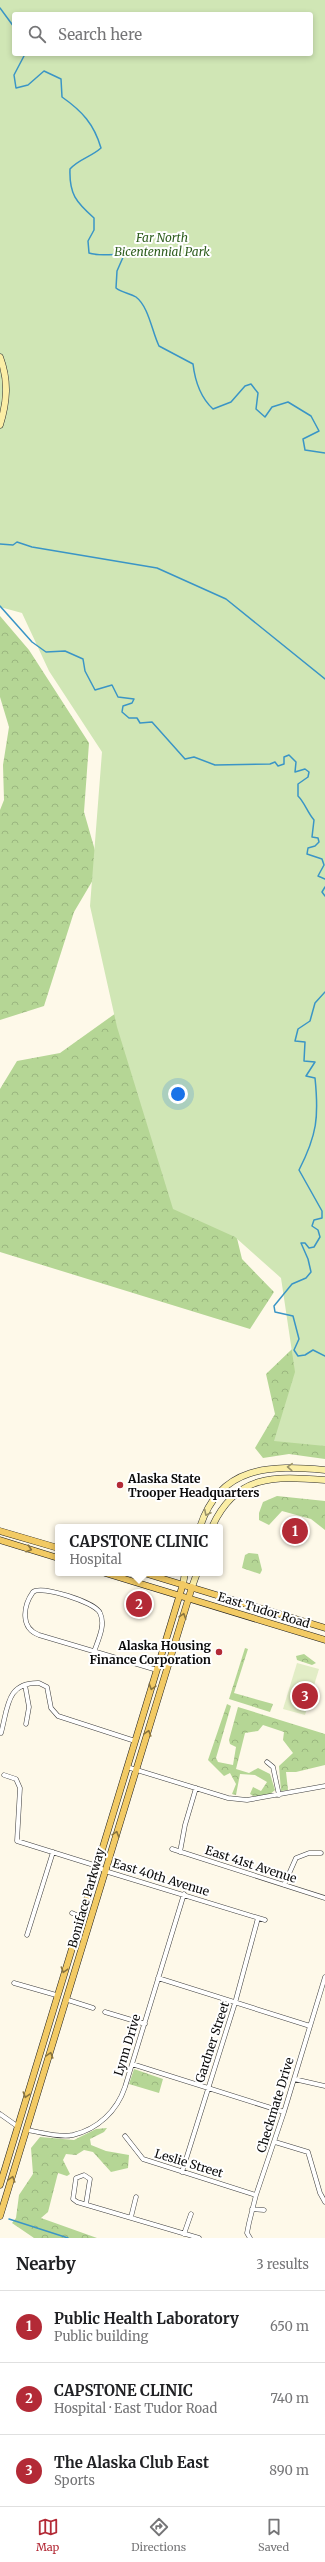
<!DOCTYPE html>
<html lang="en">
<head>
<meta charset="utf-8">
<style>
  :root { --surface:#fff; --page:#f2f2f2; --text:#202124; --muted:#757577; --line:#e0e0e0; --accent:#b32a36 }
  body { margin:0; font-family:Merriweather,serif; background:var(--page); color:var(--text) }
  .you { position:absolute; left:178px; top:1094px; width:14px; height:14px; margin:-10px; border:3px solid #fff; border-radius:50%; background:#1a73e8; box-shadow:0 0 0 6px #1a73e833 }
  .badge { display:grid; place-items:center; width:26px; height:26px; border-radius:50%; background:var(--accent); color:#fff; font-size:13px; font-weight:700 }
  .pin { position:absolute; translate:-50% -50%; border:2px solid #fff; box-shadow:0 1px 4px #0006 }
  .popup { position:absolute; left:55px; top:1524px; width:168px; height:52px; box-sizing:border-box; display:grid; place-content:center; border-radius:4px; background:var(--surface); filter:drop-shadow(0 1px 3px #0005); font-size:13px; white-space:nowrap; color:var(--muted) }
  .popup b { font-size:15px; color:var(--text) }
  .popup::after { content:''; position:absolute; left:50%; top:100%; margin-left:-8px; border:8px solid transparent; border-top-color:var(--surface) }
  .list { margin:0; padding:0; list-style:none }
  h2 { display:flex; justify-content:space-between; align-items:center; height:52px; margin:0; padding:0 16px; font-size:17px }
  h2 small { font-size:13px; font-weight:400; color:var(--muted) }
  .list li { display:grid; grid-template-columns:26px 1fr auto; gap:12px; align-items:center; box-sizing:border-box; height:72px; padding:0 16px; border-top:1px solid var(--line) }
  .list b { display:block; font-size:15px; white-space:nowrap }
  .list p { margin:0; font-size:13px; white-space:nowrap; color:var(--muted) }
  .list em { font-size:13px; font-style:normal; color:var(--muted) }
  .icon { flex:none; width:22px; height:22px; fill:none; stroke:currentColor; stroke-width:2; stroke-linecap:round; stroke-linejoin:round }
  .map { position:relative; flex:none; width:325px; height:2238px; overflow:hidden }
  .search { position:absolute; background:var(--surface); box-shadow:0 2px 6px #0003; left:12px; right:12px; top:12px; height:44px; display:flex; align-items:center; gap:10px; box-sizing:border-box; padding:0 14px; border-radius:4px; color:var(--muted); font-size:15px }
  .sheet { height:268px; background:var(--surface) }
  nav { display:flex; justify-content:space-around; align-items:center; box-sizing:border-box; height:56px; border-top:1px solid var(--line); background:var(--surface); font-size:11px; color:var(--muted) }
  nav a { display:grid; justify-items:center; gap:2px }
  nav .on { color:var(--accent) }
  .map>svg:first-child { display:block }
  .forest { fill:url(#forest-crowns) }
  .park { fill:#d0e6b5; fill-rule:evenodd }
  .pitch { fill:#e2edc6 }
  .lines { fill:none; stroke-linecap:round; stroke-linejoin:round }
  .stream { stroke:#3a95c6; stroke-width:1.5 }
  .street-casing { stroke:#3d3d3d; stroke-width:5 }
  .secondary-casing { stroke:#2c2c2c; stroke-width:7 }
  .primary-casing { stroke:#1b1b1b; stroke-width:7 }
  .street { stroke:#fff; stroke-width:4 }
  .secondary { stroke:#fbeea6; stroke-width:6 }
  .primary { stroke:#f2ca64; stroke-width:6 }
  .oneway { stroke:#9b9368 }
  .oneway2 { stroke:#8a743c }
  .poi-dot { fill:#b32a36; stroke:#fff; stroke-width:1.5 }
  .labels { text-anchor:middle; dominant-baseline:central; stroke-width:4; stroke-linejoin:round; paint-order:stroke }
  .park-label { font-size:12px; font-style:italic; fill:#2f5e1f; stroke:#fff }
  .poi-label { font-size:12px; font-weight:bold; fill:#0a0a0a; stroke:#fff; text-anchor:start }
  .street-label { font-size:12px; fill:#0a0a0a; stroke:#fff }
</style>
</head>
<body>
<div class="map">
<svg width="325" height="2238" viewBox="0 0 325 2238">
  <defs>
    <pattern id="forest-crowns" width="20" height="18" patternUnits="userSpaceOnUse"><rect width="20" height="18" fill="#b5d695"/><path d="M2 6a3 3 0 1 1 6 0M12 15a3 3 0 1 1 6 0" fill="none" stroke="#9ab67f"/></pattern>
  </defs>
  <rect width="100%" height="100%" fill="#fef9e9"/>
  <path class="forest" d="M0,616L29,650L89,743L84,812L100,868L74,912L44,1006L0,1020V810L4,800L3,765L9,727L0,697Z
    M123,1008L229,1205L242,1259L274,1292L250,1329L0,1252V1089L17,1061L60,1053Z
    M325,1288V1459L289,1454L263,1458L255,1448L275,1414L266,1374L314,1328Z
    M277,1496L325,1501V1530L311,1519L282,1511L269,1525L259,1520V1513L263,1502Z
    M249,1553L258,1554L262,1570L260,1574L242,1568L245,1555Z
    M245,1648L248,1649L234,1693L273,1704L270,1712L229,1699Z
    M304,1654L316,1663L312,1665L297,1660L296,1656Z
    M227,1704L231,1706L216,1758L218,1762L233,1765L236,1747L230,1744L229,1740L238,1707L325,1734V1765L296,1772H286L288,1790L281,1791L279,1766L293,1753L283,1740L284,1732L263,1725L258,1731L245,1733L236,1769L249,1773L258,1768L270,1774L275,1790L269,1795L255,1797L250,1794L253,1787L261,1791L267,1782L255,1775L240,1774L236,1795L232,1794L236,1784L230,1773L224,1776L208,1760Z
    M134,2069L163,2079L159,2093L129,2084Z
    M107,2128L104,2132L90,2139L91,2145L106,2151L129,2155L128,2168L111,2172L93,2152L84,2150L76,2155L66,2154L63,2160L70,2174L67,2176L58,2173L48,2212L41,2218L97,2238H34L12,2223L16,2218L19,2195L33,2174L31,2148L40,2137L74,2140L96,2129Z"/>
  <path class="park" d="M0,0H325V1446L274,1441L295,1372L281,1278L235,1237L173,1209L117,1027L90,906L102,752L49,671L22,613L0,607ZM14,14H311V54H14Z"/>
  <path class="pitch" d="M297,1663L319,1669L305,1715L283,1709Z"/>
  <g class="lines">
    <path class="stream" d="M0,8L14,27
      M25,54L14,75L16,88L28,85L44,71L61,79L62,97C82,111 94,124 101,148C91,157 79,159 70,169C69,194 76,202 94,218V230L88,241L89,253C102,257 111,253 124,255L117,271L116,288C122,293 130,293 136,297C149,307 152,332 159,346L193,364C195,381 200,397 213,409L231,402L245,386L251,384L258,393L256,409L265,417L272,407L288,402L311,416L319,431L303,439L305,450L325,453
      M0,544L13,545L17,542L32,547L157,568L226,599L325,679
      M0,606L32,642L46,652L65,651L83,659L85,671L95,690L112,685L118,697L134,699L132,703L123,706L122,712L129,718H137L140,723L152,722L185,759L194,757L215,765L270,764L275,762L278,766L284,764V757L289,755L296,762L295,772L305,769L309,772L308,777L298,784V796C305,803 307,812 314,820L312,837L318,838L319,842L315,846L308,848L307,854L322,859L324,865L318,876L325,879
      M325,887L322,892L325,896
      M325,992L315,1003L310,1021L298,1029L295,1041L305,1042L304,1061L315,1062L306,1076L315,1078C319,1117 317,1135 299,1170L322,1211V1218L314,1220L312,1226L318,1230L320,1237L314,1247L309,1248L305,1243H301L308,1259L311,1272L306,1278L292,1284L274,1306L275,1312L293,1316L299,1339L294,1350L298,1356L305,1355L313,1350L325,1356
      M9,2219L68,2238"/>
    <defs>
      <path id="street" d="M94,1652C98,1640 106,1625 100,1613C95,1602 41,1585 33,1592C23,1606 20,1628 39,1635L157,1670
        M25,1685L29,1707L26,1724
        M1,1733C8,1708 6,1682 39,1683L47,1687L51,1708L58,1716L135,1741
        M267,1762L273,1767L279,1795
        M127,1767L228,1798L247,1800L325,1786
        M4,1775L16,1779L20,1788L17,1841L97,1866L105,1871L265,1920
        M172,1849L325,1898
        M180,1852L185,1825L196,1788
        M284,1885L296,1858L309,1853H321
        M72,1913L81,1917
        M27,1935L53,1852
        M158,1978L310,2026
        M14,1983L56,1995
        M68,2000L93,2008
        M105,2012L145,2024
        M132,2064L284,2112
        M294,2079L325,2086
        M0,2114L17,2126
        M27,2130C40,2132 59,2138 73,2135C98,2129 117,2111 125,2087L184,1894
        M125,2136L143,2159L256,2195
        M275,2142L308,2152L320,2193L325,2202
        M182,2172L235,2003L258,1918
        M86,2204L90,2179L84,2175L76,2178L73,2199L77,2202L199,2238
        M252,2209L264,2210
        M131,2217L136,2197
        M184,2234L191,2214
        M250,2238L247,2233L249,2223L256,2195L284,2112L325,1977"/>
      <path id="secondary" d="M0,357C9,381 7,402 0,425
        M200,1527C220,1465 271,1465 325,1470
        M212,1527C236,1474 274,1476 325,1480
        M183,1584L185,1573
        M192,1587L197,1573"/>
      <path id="primary" d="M0,1531L58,1548
        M0,1540L58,1558
        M105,1573L325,1640
        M144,1573L325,1628
        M0,2185L183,1584
        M0,2216L192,1587"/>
    </defs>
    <use href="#street" class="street-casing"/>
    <use href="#secondary" class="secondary-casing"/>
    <use href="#primary" class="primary-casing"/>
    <use href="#street" class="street"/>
    <use href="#secondary" class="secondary"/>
    <use href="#primary" class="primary"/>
  </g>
  <defs><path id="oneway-chevron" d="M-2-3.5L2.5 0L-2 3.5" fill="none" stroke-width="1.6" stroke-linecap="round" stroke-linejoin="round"/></defs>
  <g class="oneway">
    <use href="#oneway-chevron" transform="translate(290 1467) rotate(-177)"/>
    <use href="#oneway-chevron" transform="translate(207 1513) rotate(117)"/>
  </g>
  <g class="oneway2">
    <use href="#oneway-chevron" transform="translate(29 1549) rotate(17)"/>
    <use href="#oneway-chevron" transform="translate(183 1616) rotate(-73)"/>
    <use href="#oneway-chevron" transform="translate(152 1687) rotate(107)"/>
    <use href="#oneway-chevron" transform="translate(148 1733) rotate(-73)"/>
    <use href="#oneway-chevron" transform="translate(116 1834) rotate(-73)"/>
    <use href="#oneway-chevron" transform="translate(64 1970) rotate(108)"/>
    <use href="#oneway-chevron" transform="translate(50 2055) rotate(-73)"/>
    <use href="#oneway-chevron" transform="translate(26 2095) rotate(107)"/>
    <use href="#oneway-chevron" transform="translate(12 2179) rotate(-73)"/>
  </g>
  <g class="poi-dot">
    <circle cx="120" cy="1485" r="4"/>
    <circle cx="219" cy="1652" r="4"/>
  </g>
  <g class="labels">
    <g class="park-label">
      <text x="162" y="237">Far North<tspan x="162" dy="14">Bicentennial Park</tspan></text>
    </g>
    <g class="poi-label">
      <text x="128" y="1478">Alaska State<tspan x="128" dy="14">Trooper Headquarters</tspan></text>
      <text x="211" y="1645" text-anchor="end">Alaska Housing<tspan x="211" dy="14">Finance Corporation</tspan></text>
    </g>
    <g class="street-label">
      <text transform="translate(264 1610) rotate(17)">East Tudor Road</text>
      <text transform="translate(251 1864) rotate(18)">East 41st Avenue</text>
      <text transform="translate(161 1877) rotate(17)">East 40th Avenue</text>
      <text transform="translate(86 1898) rotate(-74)">Boniface Parkway</text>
      <text transform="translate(212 2042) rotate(-72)">Gardner Street</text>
      <text transform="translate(127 2045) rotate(-73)">Lynn Drive</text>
      <text transform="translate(275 2105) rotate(-73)">Checkmate Drive</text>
      <text transform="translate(189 2163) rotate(17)">Leslie Street</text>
    </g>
  </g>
</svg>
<div class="you"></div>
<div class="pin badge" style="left:295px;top:1531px">1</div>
<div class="pin badge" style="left:139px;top:1604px">2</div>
<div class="popup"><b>CAPSTONE CLINIC</b>Hospital</div>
<div class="pin badge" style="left:305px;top:1696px">3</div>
<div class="search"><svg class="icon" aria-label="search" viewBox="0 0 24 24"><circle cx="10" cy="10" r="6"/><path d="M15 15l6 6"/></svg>Search here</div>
</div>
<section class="sheet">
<h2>Nearby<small>3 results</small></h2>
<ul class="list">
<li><span class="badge">1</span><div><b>Public Health Laboratory</b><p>Public building</p></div><em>650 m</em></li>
<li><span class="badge">2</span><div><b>CAPSTONE CLINIC</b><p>Hospital · East Tudor Road</p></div><em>740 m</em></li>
<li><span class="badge">3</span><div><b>The Alaska Club East</b><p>Sports</p></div><em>890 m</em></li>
</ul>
</section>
<nav>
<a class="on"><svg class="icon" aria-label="map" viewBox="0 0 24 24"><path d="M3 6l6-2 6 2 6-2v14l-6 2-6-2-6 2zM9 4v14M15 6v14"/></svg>Map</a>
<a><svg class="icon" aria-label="directions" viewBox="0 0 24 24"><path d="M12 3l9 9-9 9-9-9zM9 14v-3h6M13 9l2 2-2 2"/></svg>Directions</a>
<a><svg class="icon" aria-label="saved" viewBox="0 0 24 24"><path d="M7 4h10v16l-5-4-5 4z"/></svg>Saved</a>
</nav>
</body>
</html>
